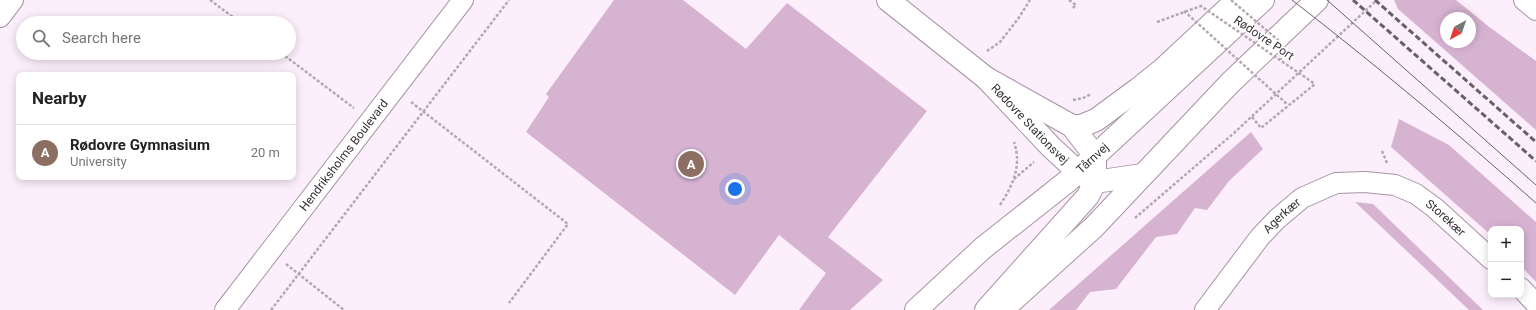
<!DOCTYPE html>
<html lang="en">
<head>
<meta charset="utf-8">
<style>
  :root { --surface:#fff; --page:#f6f6f6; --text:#222; --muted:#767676; --line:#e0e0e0; --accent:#ea580c }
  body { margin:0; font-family:Roboto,sans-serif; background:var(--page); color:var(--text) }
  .controls { position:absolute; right:12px; bottom:12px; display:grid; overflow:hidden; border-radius:8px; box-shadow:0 2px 10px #0003 }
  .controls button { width:36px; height:36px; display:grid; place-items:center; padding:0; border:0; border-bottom:1px solid var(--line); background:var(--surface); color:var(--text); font:20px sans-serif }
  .compass { position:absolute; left:1440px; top:12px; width:36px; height:36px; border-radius:50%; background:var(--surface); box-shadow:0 2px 10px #0003; rotate:220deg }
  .you { position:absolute; left:735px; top:189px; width:14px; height:14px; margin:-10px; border:3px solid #fff; border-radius:50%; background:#1a73e8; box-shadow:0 0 0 6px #1a73e833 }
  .badge { display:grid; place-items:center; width:26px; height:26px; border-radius:50%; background:var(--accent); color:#fff; font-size:13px; font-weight:700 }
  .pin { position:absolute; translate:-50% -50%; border:2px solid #fff; box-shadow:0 1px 4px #0006 }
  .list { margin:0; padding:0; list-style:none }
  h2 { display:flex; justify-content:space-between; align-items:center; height:52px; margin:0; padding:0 16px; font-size:17px }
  h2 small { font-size:13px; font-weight:400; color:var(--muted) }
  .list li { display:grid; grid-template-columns:26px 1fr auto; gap:12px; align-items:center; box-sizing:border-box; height:56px; padding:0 16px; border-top:1px solid var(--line) }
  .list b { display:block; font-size:15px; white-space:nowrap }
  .list p { margin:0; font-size:13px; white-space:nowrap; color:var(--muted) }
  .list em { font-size:13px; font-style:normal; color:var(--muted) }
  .icon { flex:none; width:22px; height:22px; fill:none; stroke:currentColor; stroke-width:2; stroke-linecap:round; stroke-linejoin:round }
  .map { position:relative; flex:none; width:1536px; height:310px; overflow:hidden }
  .search { position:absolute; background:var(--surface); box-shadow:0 2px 10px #0003; left:16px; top:16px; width:280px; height:44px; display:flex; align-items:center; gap:10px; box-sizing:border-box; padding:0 14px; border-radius:22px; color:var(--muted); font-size:15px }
  .panel { position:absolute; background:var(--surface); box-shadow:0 2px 10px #0003; left:16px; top:72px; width:280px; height:108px; border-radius:8px }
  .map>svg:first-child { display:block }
  .green { fill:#d7b3d2; fill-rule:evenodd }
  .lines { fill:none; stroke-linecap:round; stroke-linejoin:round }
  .minor-casing { stroke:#a694a4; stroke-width:22 }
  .tertiary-casing { stroke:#a694a4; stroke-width:24 }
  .path { stroke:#b4a7b2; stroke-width:2.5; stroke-dasharray:3 2; stroke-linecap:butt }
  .minor { stroke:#fff; stroke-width:20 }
  .tertiary { stroke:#fff; stroke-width:22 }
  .tram { stroke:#695f67; stroke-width:1 }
  .rail { stroke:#695f67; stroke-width:3; stroke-dasharray:6 3; stroke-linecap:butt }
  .path-bridge { stroke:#b4a7b2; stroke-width:2.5; stroke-dasharray:3 2; stroke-linecap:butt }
  .labels { text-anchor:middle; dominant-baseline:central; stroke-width:3.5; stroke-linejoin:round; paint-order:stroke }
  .street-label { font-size:12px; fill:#393138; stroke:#fff }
</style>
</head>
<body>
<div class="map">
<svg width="1536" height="310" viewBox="0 0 1536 310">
  <rect width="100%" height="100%" fill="#fdeefb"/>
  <path class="green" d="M614,0H683L746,49L787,3L927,111L828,237L883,280L850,310H799L826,273L779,235L735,295L526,132L549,97L546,94Z
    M1394,0H1456L1488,26L1536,61V130L1398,9ZM1446,18H1470V42H1446Z
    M1399,119L1449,145L1536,222V282L1521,266V229H1491V235L1391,147Z
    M1251,132L1263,149L1229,181L1207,210L1195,208L1177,234L1156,237L1116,289L1090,292L1076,310H1049Z
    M1355,202L1373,204L1483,310H1469Z"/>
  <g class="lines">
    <defs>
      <g id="minor">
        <path d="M1524,0L1536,10"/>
        <path d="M0,17L13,0"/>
        <path d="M1521,288L1536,304"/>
        <path id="s1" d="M225,310L463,0"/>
        <path id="s2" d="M1205,310L1260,237L1277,219L1302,198L1336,183L1365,182L1395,185L1416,194L1435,208L1491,259"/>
      </g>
      <g id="tertiary">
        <path id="s3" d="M888,0L986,78L1051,147L1078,172L1095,182L1142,175"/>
        <path d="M1072,126H1081L1096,120L1138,89L1163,69L1237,0"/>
        <path id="s4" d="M916,310L983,248L1069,180L1263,0"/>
        <path d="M986,310L1088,196L1095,182V156L1072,126L986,78"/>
        <path d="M1002,310L1094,227L1230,83L1317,0"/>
      </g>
    </defs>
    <use href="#minor" class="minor-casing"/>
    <use href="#tertiary" class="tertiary-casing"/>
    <path class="path" d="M210,0L241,23
      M1069,0L1076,5L1073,8
      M987,51L1000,42L1018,19L1030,0
      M281,53L354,108
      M1073,100L1083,98L1091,94
      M411,102L568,224L509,303
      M1252,117L1261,128L1315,84
      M1382,151L1387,163
      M1014,179L1034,162
      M1000,205C1013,185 1022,166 1014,142
      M1135,218L1234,133L1377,0
      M286,264L344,310
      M271,310L509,0"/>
    <use href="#minor" class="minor"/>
    <use href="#tertiary" class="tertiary"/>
    <path class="tram" d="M1292,0C1376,65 1457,133 1536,203
      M1327,0L1536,185"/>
    <path class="rail" d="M1353,0L1536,161
      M1375,0L1536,142"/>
    <path class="path-bridge" d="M1231,0L1278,40L1281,60
      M1184,11L1288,105
      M1157,22L1201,6L1315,84"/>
  </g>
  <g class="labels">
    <g class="street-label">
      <text transform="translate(1264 38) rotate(34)">Rødovre Port</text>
      <text stroke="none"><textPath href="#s3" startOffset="189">Rødovre Stationsvej</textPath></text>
      <text stroke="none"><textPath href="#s1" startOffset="195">Hendriksholms Boulevard</textPath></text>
      <text stroke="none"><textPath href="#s4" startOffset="233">Tårnvej</textPath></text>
      <text stroke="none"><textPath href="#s2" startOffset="122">Agerkær</textPath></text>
      <text stroke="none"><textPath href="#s2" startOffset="306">Storekær</textPath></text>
    </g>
  </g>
</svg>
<div class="controls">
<button>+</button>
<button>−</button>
</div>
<svg class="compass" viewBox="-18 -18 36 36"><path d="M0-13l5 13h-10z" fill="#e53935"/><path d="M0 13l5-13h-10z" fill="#767676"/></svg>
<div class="you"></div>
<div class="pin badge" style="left:691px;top:164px;background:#8d6e63">A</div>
<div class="search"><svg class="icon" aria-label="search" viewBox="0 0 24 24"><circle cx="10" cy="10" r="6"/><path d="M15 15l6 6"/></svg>Search here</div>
<section class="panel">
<h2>Nearby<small></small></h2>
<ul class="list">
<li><span class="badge" style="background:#8d6e63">A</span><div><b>Rødovre Gymnasium</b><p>University</p></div><em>20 m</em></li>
</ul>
</section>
</div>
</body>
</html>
